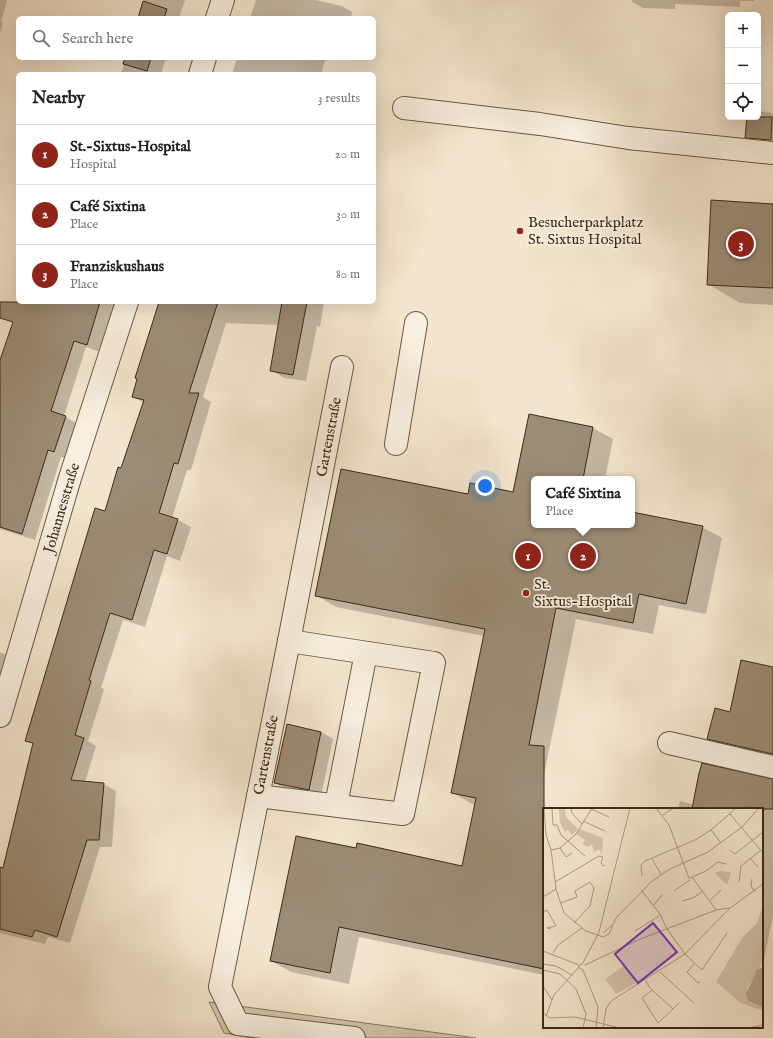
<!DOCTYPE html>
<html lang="en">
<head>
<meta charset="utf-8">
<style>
  :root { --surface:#fff; --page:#f2f2f2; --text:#202124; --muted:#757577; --line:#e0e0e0; --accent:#8f2418 }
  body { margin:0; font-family:"IM FELL English",serif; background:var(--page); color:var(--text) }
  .controls { position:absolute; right:12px; top:12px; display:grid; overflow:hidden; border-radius:6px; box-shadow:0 4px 16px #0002 }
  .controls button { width:36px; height:36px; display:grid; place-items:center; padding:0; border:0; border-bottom:1px solid var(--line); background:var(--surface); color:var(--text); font:20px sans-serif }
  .you { position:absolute; left:485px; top:486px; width:14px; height:14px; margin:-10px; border:3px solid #fff; border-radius:50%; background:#1a73e8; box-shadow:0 0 0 6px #1a73e833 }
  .badge { display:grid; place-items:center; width:26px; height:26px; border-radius:50%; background:var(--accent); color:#fff; font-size:13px; font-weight:700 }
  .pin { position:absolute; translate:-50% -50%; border:2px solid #fff; box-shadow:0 1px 4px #0006 }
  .popup { position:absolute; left:531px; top:476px; width:104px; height:52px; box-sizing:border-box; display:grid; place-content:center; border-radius:6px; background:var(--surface); filter:drop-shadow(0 1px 3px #0005); font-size:13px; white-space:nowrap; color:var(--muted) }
  .popup b { font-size:15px; color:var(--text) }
  .popup::after { content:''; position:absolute; left:50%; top:100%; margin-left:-8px; border:8px solid transparent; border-top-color:var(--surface) }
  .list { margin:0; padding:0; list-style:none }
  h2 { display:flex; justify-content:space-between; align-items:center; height:52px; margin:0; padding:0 16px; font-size:17px }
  h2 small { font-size:13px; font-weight:400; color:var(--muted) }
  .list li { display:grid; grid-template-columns:26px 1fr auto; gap:12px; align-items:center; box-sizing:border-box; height:60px; padding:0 16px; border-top:1px solid var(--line) }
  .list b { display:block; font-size:15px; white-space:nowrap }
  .list p { margin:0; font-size:13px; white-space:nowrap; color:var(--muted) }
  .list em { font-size:13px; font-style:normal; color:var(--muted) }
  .icon { flex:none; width:22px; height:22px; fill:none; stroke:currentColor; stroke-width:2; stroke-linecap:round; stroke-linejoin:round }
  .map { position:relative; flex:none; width:773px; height:1038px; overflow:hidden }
  .search { position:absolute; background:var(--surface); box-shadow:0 4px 16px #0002; left:16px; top:16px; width:360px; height:44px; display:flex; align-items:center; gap:10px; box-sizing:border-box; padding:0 14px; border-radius:6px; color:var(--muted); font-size:15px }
  .panel { position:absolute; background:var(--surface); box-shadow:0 4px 16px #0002; left:16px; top:72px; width:360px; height:232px; border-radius:6px }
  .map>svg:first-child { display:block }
  .green { fill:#d5c6ae; stroke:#887861 }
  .shadow { fill:#0003 }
  .building { fill:#9c8c75; stroke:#3c2a14 }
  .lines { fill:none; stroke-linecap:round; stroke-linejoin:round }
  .minor-casing { stroke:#6a5942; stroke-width:24 }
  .minor { stroke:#f8efdf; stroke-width:22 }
  .poi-dot { fill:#8f2418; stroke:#f8efdf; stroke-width:1.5 }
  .labels { text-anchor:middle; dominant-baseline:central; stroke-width:3.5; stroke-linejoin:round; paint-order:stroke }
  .poi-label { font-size:15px; fill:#3c2a14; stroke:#f8efdf; text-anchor:start }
  .street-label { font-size:15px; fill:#3c2a14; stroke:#f8efdf }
  .inset-road { fill:none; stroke:#aa9b84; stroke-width:1 }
  .view { fill:#7b2cbf; fill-opacity:0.15; stroke:#7b2cbf; stroke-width:2 }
  .inset-edge { fill:none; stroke:#3c2a14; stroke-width:2 }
</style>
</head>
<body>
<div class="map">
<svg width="773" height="1038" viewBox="0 0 773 1038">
  <rect width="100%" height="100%" fill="#f4e6ce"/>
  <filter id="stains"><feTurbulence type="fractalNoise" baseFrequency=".005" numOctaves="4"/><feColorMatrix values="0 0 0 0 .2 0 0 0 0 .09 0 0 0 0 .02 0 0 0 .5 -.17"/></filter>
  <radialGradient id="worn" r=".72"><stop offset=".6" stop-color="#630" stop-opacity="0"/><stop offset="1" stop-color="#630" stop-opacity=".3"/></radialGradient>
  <path class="green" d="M209,1002L476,1038H252L224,1033Z"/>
  <path class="shadow" d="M0,0H7L1,22L3,23L0,33Z
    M144,0H185L179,18H139Z
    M256,0H316L342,6L352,12L351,18H250Z
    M632,0H754V1H740V7L675,4V9L643,8L632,2Z
    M126,58H166L161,74H121Z
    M237,58H326L321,74H232Z
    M758,111L773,113V143L752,140L746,137L748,117H758Z
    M773,205V305L740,303L708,284Z
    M30,302H116L100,352L86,347L64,416L78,424L67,459L61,457L35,540L0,529V364Z
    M160,302H324L320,327L317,326L306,381L284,378L271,370L279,325L226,323L203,397L211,402L191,470H187L172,518L178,520L191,527L180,561L167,556L145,627L123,620L101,688L104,689L88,741L96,746L85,782L103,784L116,791L112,847H100L70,943L48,937L45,944L0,933V875L4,870L33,744L26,740L105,512L122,470L144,403L133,397Z
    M529,415L593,428L613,439L605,479H534V525H632V513L702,527L722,538L706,614L659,605L653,634L576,619L536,814L544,816V975L359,937L349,984L291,972L271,961L357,849L462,867L475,804H472L452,792L484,636L336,607L316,595L468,495L513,493Z
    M0,652L6,655L0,674Z
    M773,668V757L718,744L708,739L730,713Z
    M287,725L321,732L333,739L321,796L287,790L275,783Z
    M773,780V916L762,969V809H678L680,801L694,805Z"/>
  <path class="building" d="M143,1L167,9L164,18H138Z
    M125,58H151L147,71L123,64Z
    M747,117H772L771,140L745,138Z
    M711,200L773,204V288L707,285Z
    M0,302H100L87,345L74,341L51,411L66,416L54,452L48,450L22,534L0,527V360L13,322L0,318Z
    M159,302H218L189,393H199L178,464L174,463L159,513L178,519L167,554L154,550L132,620L110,613L89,680L91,681L75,735L84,738L71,780L104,783L99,840H87L57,937L35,930L32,937L0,929V867L3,868L33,743L25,741L95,508L105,511L118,467L121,468L144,400L132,397L137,379L135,378Z
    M282,302H307L293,375L270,371Z
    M529,414L593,427L583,479H534V525H632V512L703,526L686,604L639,594L633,623L556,608L529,745L544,746V969L339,927L330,973L270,961L296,836L356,848L357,843L462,866L476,798L451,793L485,629L315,596L341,469L468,494L470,483L513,492Z
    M741,660L773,667V754L707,739L715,708L730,712Z
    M287,724L321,732L309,790L274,783Z
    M702,763L773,779V809H692L699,773Z"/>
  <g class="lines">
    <defs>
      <g id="minor">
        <path d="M217,18L223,0"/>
        <path d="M200,74L205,58"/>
        <path d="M404,108L540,124L628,138L773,153"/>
        <path d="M342,367L289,641L220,987L238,1024L354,1038"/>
        <path d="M396,444L416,323"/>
        <path id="s1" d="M0,716L70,478L127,302"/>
        <path d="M669,743L773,767"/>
        <path d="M258,796L403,814L434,663L289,641"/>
        <path d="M336,805L366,653"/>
      </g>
    </defs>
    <use href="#minor" class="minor-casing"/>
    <use href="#minor" class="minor"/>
  </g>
  <g class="poi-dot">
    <circle cx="520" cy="231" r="4"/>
    <circle cx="526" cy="593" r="4"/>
  </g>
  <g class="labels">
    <g class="poi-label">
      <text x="528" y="222">Besucherparkplatz<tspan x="528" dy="17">St. Sixtus Hospital</tspan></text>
      <text x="534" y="584">St.<tspan x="534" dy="17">Sixtus-Hospital</tspan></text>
    </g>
    <g class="street-label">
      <text transform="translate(329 437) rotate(-79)">Gartenstraße</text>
      <text stroke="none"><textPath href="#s1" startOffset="217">Johannesstraße</textPath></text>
      <text transform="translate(266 755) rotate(-79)">Gartenstraße</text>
    </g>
  </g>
  <g transform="translate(543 808)">
    <rect width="220" height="220" fill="#f4e6ce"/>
    <path d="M16,0H22L23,9L35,21L29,27L25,22L22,24L17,15ZM36,21L60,30L59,46L56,41L51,44L49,36L45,39L39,36L42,32L33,26ZM177,63L188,64L184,77L172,65ZM220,97V150L214,166L204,179L205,193L220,199V203L198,195L173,174L199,130L214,115ZM80,153L93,175L73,186L62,171L81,158Z" fill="#d5c6ae"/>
    <path d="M220,159V199L205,193L203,185L214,162Z" fill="#b5a68f"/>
    <path class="inset-road" d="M1,0L3,27L8,42L13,81L21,105L43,123L60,129L66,126L73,110L108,74L125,62L165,44L199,19L216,0M9,0L10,17H14L18,27L42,48M28,0L29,5L39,16M113,0L126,17L146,70L149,69L173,102M48,1L66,9M187,6L220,45M120,7L130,0M40,13L62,23M168,22L178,35M17,40L23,49L29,45M8,42L17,40L33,26L49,0M187,42L192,46L220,24M207,50L215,59M109,51L118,66M99,68L98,57L102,53L152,32L168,22L193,0M149,69L163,63L175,54L183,56M209,71L208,78L212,84M12,74L56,48L60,49L58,55L60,58L62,57M196,74L198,58L218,42M99,83L117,106M131,83L147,72M0,89L13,81M167,92L178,82M139,93L150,90L160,83M18,95L34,89L32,83L47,74L51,80L47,98L31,115M111,97L119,87M0,104L4,102L13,118L4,120L8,121M119,109L117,106L124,121L142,146L159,162L184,125M92,123L116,108M60,125L69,117M0,143L36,157M10,145L15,137L39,120M40,155L56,124L87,0M0,156L13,158L29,167M151,156L144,164L155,175L157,174M42,157L95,132L173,102L187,100M0,162L17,166L33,181L43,206L40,220M40,162L55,199L53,220M40,162L35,159L40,155M117,164L151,195M102,172L107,180L130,201L136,195M0,178L9,192M109,182L99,190L115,215L130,201M0,205L7,210L32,209L77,220M3,208L11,187L35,160M60,220L63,201L68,193L142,146L187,100L220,76M204,220L220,217"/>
    <path class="view" d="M110,115L134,144L95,175L72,146Z"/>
    <rect width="220" height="220" class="inset-edge"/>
  </g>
  <rect width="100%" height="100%" filter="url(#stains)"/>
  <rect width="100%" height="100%" fill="url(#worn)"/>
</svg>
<div class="controls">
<button>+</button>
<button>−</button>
<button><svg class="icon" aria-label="locate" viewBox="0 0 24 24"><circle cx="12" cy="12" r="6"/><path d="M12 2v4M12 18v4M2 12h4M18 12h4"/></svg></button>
</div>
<div class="you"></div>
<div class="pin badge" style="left:528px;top:556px">1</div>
<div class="pin badge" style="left:583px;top:556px">2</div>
<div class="popup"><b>Café Sixtina</b>Place</div>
<div class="pin badge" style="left:741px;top:244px">3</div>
<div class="search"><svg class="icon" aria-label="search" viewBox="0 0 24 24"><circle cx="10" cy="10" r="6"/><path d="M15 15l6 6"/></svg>Search here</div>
<section class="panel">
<h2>Nearby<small>3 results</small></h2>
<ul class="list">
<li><span class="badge">1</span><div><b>St.-Sixtus-Hospital</b><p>Hospital</p></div><em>20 m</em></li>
<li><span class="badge">2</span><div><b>Café Sixtina</b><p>Place</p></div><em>30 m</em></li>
<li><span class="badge">3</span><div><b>Franziskushaus</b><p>Place</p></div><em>80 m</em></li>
</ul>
</section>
</div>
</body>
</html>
